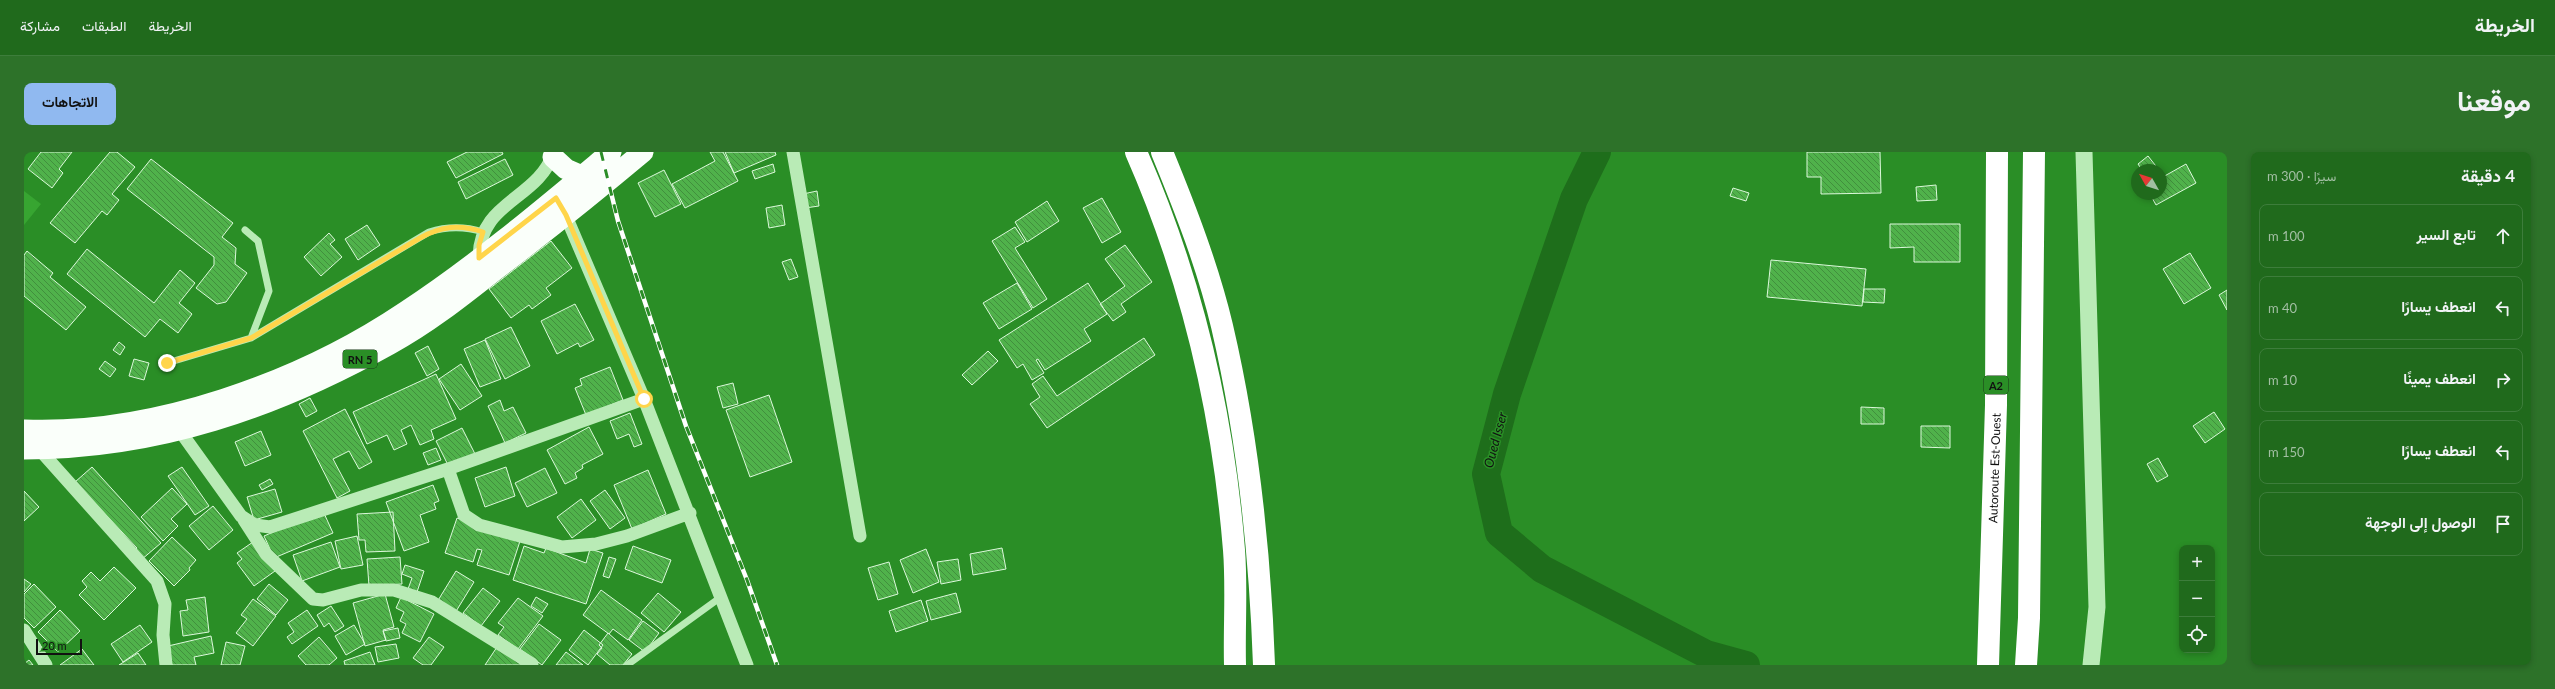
<!DOCTYPE html>
<html lang="ar">
<head>
<meta charset="utf-8">
<style>
  :root { --surface:#206a1c; --page:#2d7229; --text:#f1f3f6; --muted:#a2bfa3; --line:#3d7d3b; --accent:#90b9f0 }
  body { margin:0; font-family:Lato,Vazirmatn,sans-serif; background:var(--page); color:var(--text); direction:rtl }
  .controls { position:absolute; right:12px; bottom:12px; display:grid; overflow:hidden; border-radius:8px; box-shadow:0 2px 6px #0003 }
  .controls button { width:36px; height:36px; display:grid; place-items:center; padding:0; border:0; border-bottom:1px solid var(--line); background:var(--surface); color:var(--text); font:20px sans-serif }
  .compass { position:absolute; left:2107px; top:12px; width:36px; height:36px; border-radius:50%; background:var(--surface); box-shadow:0 2px 6px #0003; rotate:309deg }
  .scale { position:absolute; left:12px; bottom:10px; width:46px; box-sizing:border-box; padding-left:4px; border:2px solid #111; border-top:0; font-size:11px; line-height:14px; white-space:nowrap; color:#111; -webkit-text-stroke:3px #2a8e26; paint-order:stroke }
  .stop { position:absolute; width:12px; height:12px; margin:-9px; border:3px solid #ffd54a; border-radius:50%; background:#fff }
  .stop.end { background:#ffd54a; border-color:#fff; box-shadow:0 1px 4px #0008 }
  .list { margin:0; padding:0; list-style:none }
  h2 { display:flex; justify-content:space-between; align-items:center; height:52px; margin:0; padding:0 16px; font-size:17px }
  h2 small { font-size:13px; font-weight:400; color:var(--muted) }
  .list li { display:grid; grid-template-columns:26px 1fr auto; gap:12px; align-items:center; box-sizing:border-box; height:64px; margin:0 8px 8px; padding:0 8px; border:1px solid var(--line); border-radius:8px }
  .list b { display:block; font-size:15px; white-space:nowrap }
  .list em { font-size:13px; font-style:normal; color:var(--muted) }
  .icon { flex:none; width:22px; height:22px; fill:none; stroke:currentColor; stroke-width:2; stroke-linecap:round; stroke-linejoin:round }
  .map { position:relative; flex:none; width:2203px; height:513px; overflow:hidden; direction:ltr; border-radius:8px }
  header { display:flex; align-items:center; gap:24px; box-sizing:border-box; height:56px; padding:0 20px; background:var(--surface); border-bottom:1px solid var(--line) }
  header strong { font-size:19px }
  nav { display:flex; gap:22px; margin-inline-start:auto; font-size:14px }
  .intro { display:flex; align-items:center; justify-content:space-between; box-sizing:border-box; height:96px; padding:0 24px }
  h1 { margin:0; font-size:28px }
  .button { padding:10px 18px; border-radius:8px; background:var(--accent); color:#111; font-size:14px; font-weight:700 }
  main { display:flex; gap:24px; padding:0 24px }
  aside { flex:1; background:var(--surface); border-radius:8px; box-shadow:0 2px 6px #0003 }
  .map>svg:first-child { display:block }
  .park { fill:#37a531 }
  .lines { fill:none; stroke-linecap:round; stroke-linejoin:round }
  .river { stroke:#1e6e1b; stroke-width:28 }
  .building { fill:url(#building-back-hatch); stroke:#dcf8db }
  .service { stroke:#b9ebb6; stroke-width:7 }
  .minor { stroke:#b9ebb6; stroke-width:13 }
  .tertiary { stroke:#b9ebb6; stroke-width:17 }
  .primary { stroke:#fafffa; stroke-width:21 }
  .motorway { stroke:#fff; stroke-width:22 }
  .rail-casing { stroke:#fff; stroke-width:4.5 }
  .rail { stroke:#2a8e26; stroke-width:3; stroke-dasharray:9; stroke-linecap:butt }
  .route { stroke:#ffd54a; stroke-width:5 }
  .labels { text-anchor:middle; dominant-baseline:central; stroke-width:3; stroke-linejoin:round; paint-order:stroke }
  .shield { fill:#2a8e26; stroke:#183617; stroke-width:1 }
  .shield-label { font-size:11px; font-weight:bold; fill:#111 }
  .street-label { font-size:12px; fill:#111; stroke:#2a8e26 }
  .water-label { font-size:13px; font-style:italic; fill:#111; stroke:#2a8e26 }
</style>
</head>
<body>
<header>
<strong>الخريطة</strong>
<nav><a>الخريطة</a><a>الطبقات</a><a>مشاركة</a></nav>
</header>
<div class="intro"><h1>موقعنا</h1><a class="button">الاتجاهات</a></div>
<main>
<aside>
<h2>4 دقيقة<small>سيرًا · 300 m</small></h2>
<ul class="list">
<li><svg class="icon" aria-label="ahead" viewBox="0 0 24 24"><path d="M12 20V5M6 11l6-6 6 6"/></svg><div><b>تابع السير</b></div><em>100 m</em></li>
<li><svg class="icon" aria-label="left" viewBox="0 0 24 24"><path d="M17 20v-9H6M10 6l-5 5 5 5"/></svg><div><b>انعطف يسارًا</b></div><em>40 m</em></li>
<li><svg class="icon" aria-label="right" viewBox="0 0 24 24"><path d="M7 20v-9h11M14 6l5 5-5 5"/></svg><div><b>انعطف يمينًا</b></div><em>10 m</em></li>
<li><svg class="icon" aria-label="left" viewBox="0 0 24 24"><path d="M17 20v-9H6M10 6l-5 5 5 5"/></svg><div><b>انعطف يسارًا</b></div><em>150 m</em></li>
<li><svg class="icon" aria-label="arrive" viewBox="0 0 24 24"><path d="M6 21V4h12l-3 4 3 4H6"/></svg><div><b>الوصول إلى الوجهة</b></div></li>
</ul>
</aside>
<div class="map">
<svg width="2203" height="513" viewBox="0 0 2203 513">
  <defs>
    <pattern id="building-back-hatch" width="6" height="6" patternUnits="userSpaceOnUse"><rect width="6" height="6" fill="#50b24b"/><path d="M-1 5l2 2M0 0l6 6M5-1l2 2" fill="none" stroke="#418f3d"/></pattern>
  </defs>
  <rect width="100%" height="100%" fill="#2a8e26"/>
  <path class="park" d="M0,39L17,52L0,73Z"/>
  <g class="lines">
    <path class="river" d="M1573,0L1550,47L1483,242L1462,322L1475,381L1518,417L1682,502L1722,513"/>
  </g>
  <path class="building" d="M17,0H48L35,17L39,21L28,36L4,17Z
    M86,0H93L111,15L88,42L95,48L83,63L78,59L51,91L26,71Z
    M443,0H478L479,2L432,26L423,10Z
    M686,0H699L714,29L661,56L648,32L691,9Z
    M701,0H751L752,3L710,21Z
    M1783,0H1856L1857,41L1797,42V25H1783Z
    M2124,4L2135,18H2118L2114,12Z
    M127,7L209,71L198,85L212,96L211,112L223,121L202,150L193,152L172,136L190,113V105L103,37Z
    M481,7L489,23L442,47L434,30Z
    M749,12L751,20L731,27L728,19Z
    M2162,12L2172,31L2132,53L2126,42H2137V26Z
    M640,18L657,52L631,65L614,31Z
    M1912,33L1913,48L1893,49L1892,35Z
    M1709,36L1725,41L1722,49L1706,44Z
    M793,39L795,54L781,56L779,42Z
    M1078,46L1097,80L1078,91L1059,56Z
    M1023,49L1035,69L1003,90L991,70Z
    M758,53L761,73L745,76L742,56Z
    M1866,72H1936V110H1890V95L1866,96Z
    M343,73L356,93L334,108L321,87Z
    M991,75L1001,90L991,96L1023,147L1009,156L968,89Z
    M305,81L311,88L306,92L318,105L297,124L280,105Z
    M527,89L548,116L522,136L527,143L508,157L505,153L487,166L465,137Z
    M1101,93L1128,130L1097,152L1102,160L1089,169L1076,152L1101,134L1081,107Z
    M63,97L130,151L156,118L171,131L155,151L168,162L154,181L136,167L121,185L43,122Z
    M3,99L29,121L26,125L62,155L42,178L0,144V103Z
    M2166,101L2187,136L2160,152L2139,117Z
    M767,107L774,125L765,128L758,110Z
    M1747,108L1842,117L1838,154L1743,145Z
    M993,131L1008,157L975,177L959,151Z
    M1064,131L1083,162L1060,177L1067,189L1021,218L1014,207L1012,208L1020,221L1008,228L999,212L993,216L975,188Z
    M1840,137H1861L1860,151L1839,150Z
    M2203,138V158L2195,143Z
    M551,152L570,188L556,195L554,191L533,202L517,169Z
    M487,175L506,214L481,227L461,187Z
    M1120,186L1131,203L1023,276L1006,252L1016,245L1008,232L1019,224L1033,244Z
    M461,188L477,227L456,235L440,197Z
    M95,190L101,195L96,203L89,198Z
    M404,194L415,217L403,224L391,201Z
    M964,199L974,209L948,233L938,223Z
    M110,207L125,211L120,228L105,224Z
    M81,209L92,217L86,225L75,217Z
    M437,212L458,244L436,258L415,227Z
    M586,215L599,248L562,263L551,236L558,233L556,227Z
    M412,222L432,267L407,278L410,287L396,293L387,273L377,278L383,292L370,298L363,283L343,292L329,260Z
    M709,231L714,252L699,256L693,235Z
    M745,243L768,310L726,325L702,258Z
    M286,246L293,259L282,265L275,252Z
    M476,248L480,259L489,255L502,281L481,291L464,254Z
    M1837,255L1860,256V272H1837Z
    M321,257L348,310L335,317L325,299L309,307L326,339L313,346L279,279Z
    M2190,260L2201,277L2181,291L2169,274Z
    M606,261L618,292L610,295L605,282L593,287L586,269Z
    M1897,274H1926V296L1897,295Z
    M565,275L579,302L558,313L559,316L551,321L553,326L541,332L523,298Z
    M438,276L451,302L425,315L412,289Z
    M237,279L247,303L221,314L211,290Z
    M412,296L417,308L404,313L399,301Z
    M2134,306L2144,324L2133,330L2123,312Z
    M68,315L137,391L117,408L110,399L113,396L51,330Z
    M158,315L185,354L171,363L144,324Z
    M482,315L491,344L461,355L451,326Z
    M521,316L533,341L503,355L491,331Z
    M624,318L642,362L608,377L590,333Z
    M246,327L249,332L238,338L235,333Z
    M409,333L415,349L410,351L412,357L396,363L405,390L380,399L362,350Z
    M148,336L163,352L147,367L154,374L139,389L117,365Z
    M251,337L258,360L230,368L223,345Z
    M581,338L601,366L586,377L566,349Z
    M0,339L15,355L0,369Z
    M557,347L572,368L548,386L533,365Z
    M189,354L209,378L185,398L165,374Z
    M299,359L309,381L250,406L240,384Z
    M369,360L371,399L342,400L341,388H335L333,362Z
    M433,366L497,386L485,423L453,413L458,398L453,397L449,410L421,401Z
    M333,384L339,413L317,417L311,389Z
    M148,385L172,408L165,416L166,418L150,434L125,409Z
    M229,390L251,419L230,434L213,411L218,407L213,401Z
    M307,390L316,415L278,429L269,403Z
    M500,394L520,401L522,396L562,411L566,397L579,401L562,452L489,428Z
    M609,394L647,408L638,431L601,417Z
    M978,396L982,417L949,423L946,402Z
    M902,397L915,430L889,441L876,408Z
    M376,405L378,432L345,434L343,407Z
    M585,405L592,407L585,426L579,424Z
    M934,407L937,428L917,432L913,410Z
    M865,410L874,442L854,448L844,416Z
    M381,413L400,419L393,440L384,437L388,426L378,422Z
    M90,415L112,436L80,468L55,443L63,435L58,429L67,420L76,429Z
    M432,419L450,430L431,461L413,450Z
    M0,427L7,432L0,440Z
    M10,432L32,455L10,476L0,466V442Z
    M245,432L264,448L252,463L233,447Z
    M459,436L476,449L457,474L439,461Z
    M577,438L618,468L604,488L589,477L585,482L559,463Z
    M634,441L657,460L640,480L617,461Z
    M932,441L937,460L907,468L902,449Z
    M361,442L370,475L359,478L362,488L341,494L329,451Z
    M181,445L185,480L159,484L156,459L164,458L162,448Z
    M377,445L410,462L396,490L378,481L382,472L376,469L380,460L372,456Z
    M512,445L524,452L518,461L507,454Z
    M494,446L519,464L494,497L474,483L480,475L474,471Z
    M229,447L252,464L229,494L212,481L223,467L217,463Z
    M897,448L904,469L872,480L865,459Z
    M307,454L320,474L311,480L305,471L300,475L293,463Z
    M36,458L56,479L34,500L14,480Z
    M283,458L294,474L268,492L263,485L270,480L264,471Z
    M619,469L635,481L621,500L605,488Z
    M515,472L537,488L518,513L496,497Z
    M116,473L128,490L99,510L87,492Z
    M330,473L341,492L322,503L311,484Z
    M374,476L376,486L362,489L359,479Z
    M560,478L579,493L564,513L545,498Z
    M584,481L608,502L599,513H586L573,502L578,496L575,493Z
    M187,484L190,501L170,505L172,513H148L144,494Z
    M295,485L313,506L305,513H282L274,504Z
    M405,485L420,495L407,513H399L389,506Z
    M202,490L221,494L216,513H197Z
    M372,492L375,506L354,510L351,495Z
    M473,495L498,513H461Z
    M58,497L70,513H36Z
    M346,500L351,513H321L320,509Z
    M542,500L559,513H532Z
    M114,501L122,513H95Z
    M5,508L9,513H0V512Z"/>
  <g class="lines">
    <path class="service" d="M221,78L234,89L245,139L227,186
      M143,211L227,186L405,80C424,74 440,74 459,80
      M603,513L697,445"/>
    <path class="minor" d="M769,0L836,384
      M539,57L620,247L723,513
      M455,106C455,49 514,48 530,0
      M156,279L217,364L231,373L246,375L424,317L620,247
      M15,297L133,429L141,452L139,483L142,513
      M424,317L440,363L455,373L538,395L572,392L603,384L666,361
      M220,368L242,402L289,447L299,448L337,438H370L408,450L508,512
      M0,478L22,513"/>
    <path class="tertiary" d="M2060,0L2073,455L2067,513"/>
    <path class="primary" d="M529,5L542,17L558,24
      M0,278C129,283 275,231 381,160C454,112 521,55 587,0
      M0,297C133,297 251,256 366,192C403,172 437,145 470,119C520,81 570,41 619,0"/>
    <g class="motorway">
      <path d="M1112,0C1167,125 1199,262 1210,398C1213,436 1210,475 1211,513"/>
      <path d="M1138,0C1161,56 1184,115 1198,174C1224,285 1236,399 1240,513"/>
      <path id="s1" d="M1964,513L1972,253L1973,0"/>
      <path d="M2002,513L2005,466L2010,0"/>
    </g>
    <defs>
      <path id="rail" d="M577,0L594,69L662,274L723,428L753,513"/>
    </defs>
    <use href="#rail" class="rail-casing"/>
    <use href="#rail" class="rail"/>
  </g>
  <g class="lines">
    <path class="route" d="M143,211L227,186L396,86C417,74 436,72 459,80L455,93V106L532,46L542,63L620,247"/>
  </g>
  <g class="labels">
    <g class="shield">
      <rect x="319" y="198" width="34" height="18" rx="3"/>
      <rect x="1960" y="224" width="24" height="18" rx="3"/>
    </g>
    <g class="shield-label">
      <text x="336" y="207">RN 5</text>
      <text x="1972" y="233">A2</text>
    </g>
    <g class="street-label">
      <text stroke="none"><textPath href="#s1" startOffset="197">Autoroute Est-Ouest</textPath></text>
    </g>
    <g class="water-label">
      <text transform="translate(1471 288) rotate(-75)">Oued Isser</text>
    </g>
  </g>
</svg>
<div class="controls">
<button>+</button>
<button>−</button>
<button><svg class="icon" aria-label="locate" viewBox="0 0 24 24"><circle cx="12" cy="12" r="6"/><path d="M12 2v4M12 18v4M2 12h4M18 12h4"/></svg></button>
</div>
<svg class="compass" viewBox="-18 -18 36 36"><path d="M0-13l5 13h-10z" fill="#e53935"/><path d="M0 13l5-13h-10z" fill="#a2bfa3"/></svg>
<div class="scale">20 m</div>
<div class="stop" style="left:620px;top:247px"></div>
<div class="stop end" style="left:143px;top:211px"></div>
</div>
</main>
</body>
</html>
